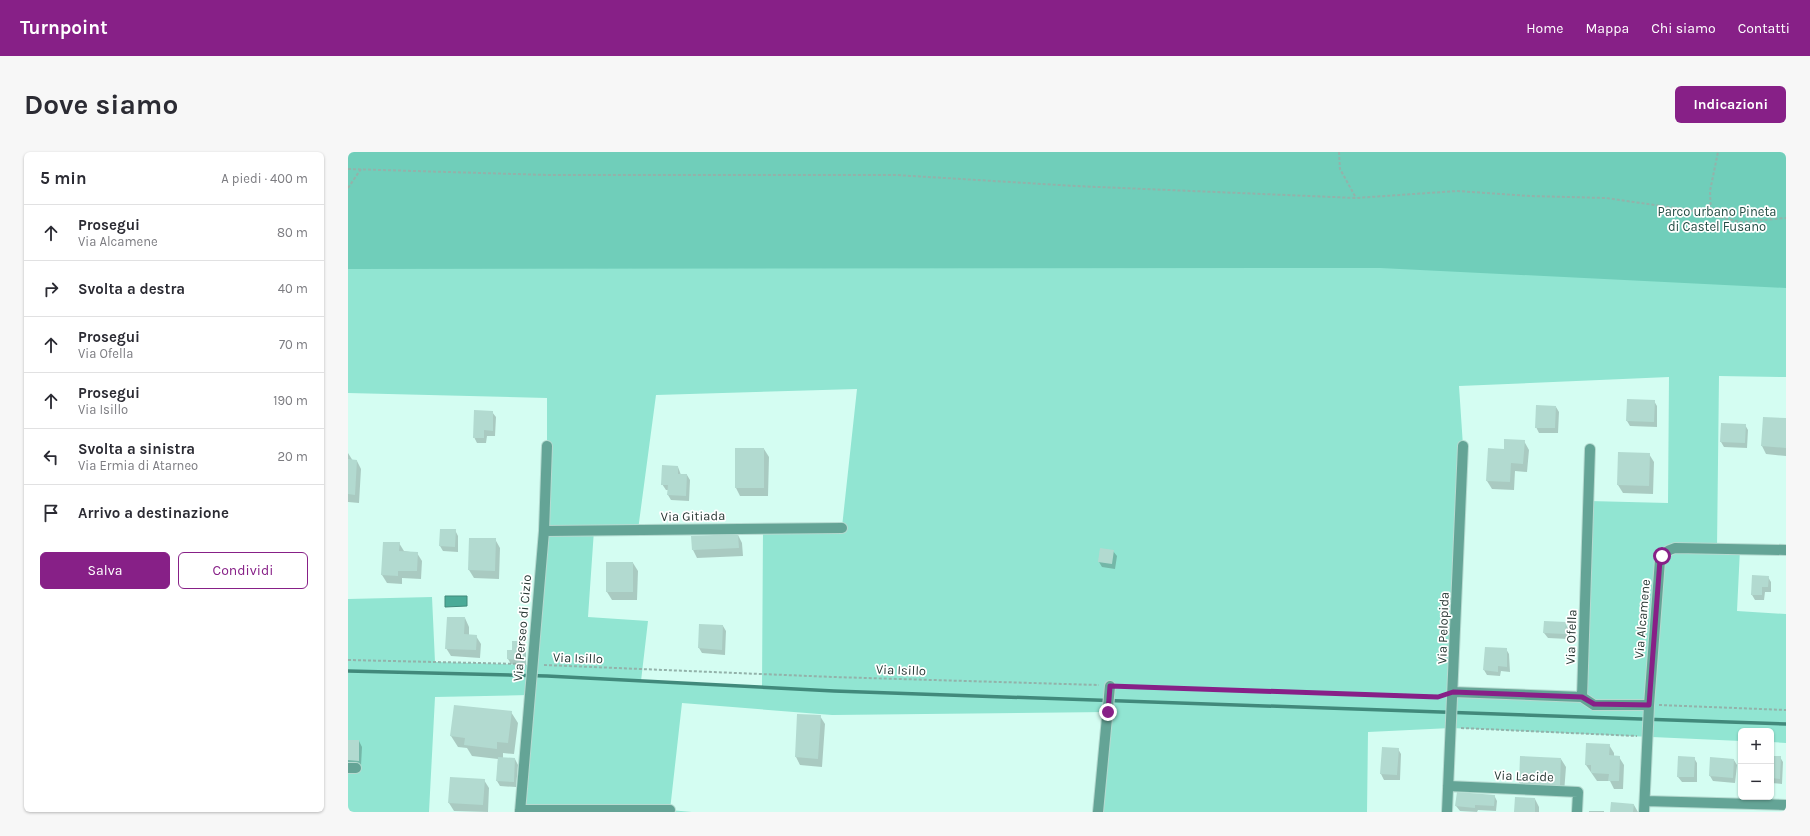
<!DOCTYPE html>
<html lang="it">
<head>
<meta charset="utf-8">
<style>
  :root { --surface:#fff; --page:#f7f7f7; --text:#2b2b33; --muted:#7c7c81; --line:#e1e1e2; --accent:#872087 }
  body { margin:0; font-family:Karla,sans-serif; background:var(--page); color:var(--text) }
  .controls { position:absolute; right:12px; bottom:12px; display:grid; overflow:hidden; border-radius:6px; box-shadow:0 1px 3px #0004 }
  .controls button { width:36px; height:36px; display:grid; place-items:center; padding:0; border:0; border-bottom:1px solid var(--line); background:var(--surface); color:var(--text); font:20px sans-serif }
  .stop { position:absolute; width:12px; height:12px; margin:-9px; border:3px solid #872087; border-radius:50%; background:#fff }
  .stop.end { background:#872087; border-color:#fff; box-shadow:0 1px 4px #0008 }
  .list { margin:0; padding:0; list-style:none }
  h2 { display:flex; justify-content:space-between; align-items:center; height:52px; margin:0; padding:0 16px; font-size:17px }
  h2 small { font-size:13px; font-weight:400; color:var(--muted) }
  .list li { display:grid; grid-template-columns:26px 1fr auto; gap:12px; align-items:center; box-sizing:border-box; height:56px; padding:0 16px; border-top:1px solid var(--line) }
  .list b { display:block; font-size:15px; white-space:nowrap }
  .list p { margin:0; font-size:13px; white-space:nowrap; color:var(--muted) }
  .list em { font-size:13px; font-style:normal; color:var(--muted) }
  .actions { display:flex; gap:8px; padding:12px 16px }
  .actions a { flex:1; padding:9px 0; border:1px solid var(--accent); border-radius:6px; text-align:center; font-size:14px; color:var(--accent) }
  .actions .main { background:var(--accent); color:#fff }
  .icon { flex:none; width:22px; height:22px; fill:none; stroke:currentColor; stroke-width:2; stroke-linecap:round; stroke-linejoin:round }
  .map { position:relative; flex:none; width:1438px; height:660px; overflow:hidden; border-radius:6px }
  header { display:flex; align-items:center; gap:24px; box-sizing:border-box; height:56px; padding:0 20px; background:var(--accent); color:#fff }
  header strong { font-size:19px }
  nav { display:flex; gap:22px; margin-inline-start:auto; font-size:14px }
  .intro { display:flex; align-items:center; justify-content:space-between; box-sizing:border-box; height:96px; padding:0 24px }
  h1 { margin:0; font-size:28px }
  .button { padding:10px 18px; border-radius:6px; background:var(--accent); color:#fff; font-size:14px; font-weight:700 }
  main { display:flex; gap:24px; padding:0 24px }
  aside { flex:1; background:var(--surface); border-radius:6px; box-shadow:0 1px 3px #0004 }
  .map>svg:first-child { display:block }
  .green { fill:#91e5d2; fill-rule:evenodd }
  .forest { fill:#70ceba }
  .water { fill:#4bab98; stroke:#41897b }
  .shadow { fill:#0003 }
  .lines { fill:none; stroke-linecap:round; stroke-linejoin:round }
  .stream { stroke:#41897b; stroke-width:3.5 }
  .building { fill:#b2dad0 }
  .minor-casing { stroke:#b5dad0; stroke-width:12 }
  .path { stroke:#93b2aa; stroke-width:2; stroke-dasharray:3 2; stroke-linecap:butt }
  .minor { stroke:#64a496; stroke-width:10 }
  .route { stroke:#872087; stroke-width:5 }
  .labels { text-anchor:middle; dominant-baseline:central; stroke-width:3.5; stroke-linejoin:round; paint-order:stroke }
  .park-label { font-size:13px; fill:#254f46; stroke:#fff }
  .street-label { font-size:13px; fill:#2a3a36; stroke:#fff }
</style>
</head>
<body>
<header>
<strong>Turnpoint</strong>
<nav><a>Home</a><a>Mappa</a><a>Chi siamo</a><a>Contatti</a></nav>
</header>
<div class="intro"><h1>Dove siamo</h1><a class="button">Indicazioni</a></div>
<main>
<aside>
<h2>5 min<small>A piedi · 400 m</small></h2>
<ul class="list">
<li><svg class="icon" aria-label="ahead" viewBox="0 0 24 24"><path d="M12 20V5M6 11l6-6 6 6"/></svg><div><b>Prosegui</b><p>Via Alcamene</p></div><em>80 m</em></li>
<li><svg class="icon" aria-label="right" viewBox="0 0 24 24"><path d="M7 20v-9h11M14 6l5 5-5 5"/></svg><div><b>Svolta a destra</b></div><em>40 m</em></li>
<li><svg class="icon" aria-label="ahead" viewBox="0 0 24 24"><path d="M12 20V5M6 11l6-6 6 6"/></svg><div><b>Prosegui</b><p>Via Ofella</p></div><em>70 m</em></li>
<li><svg class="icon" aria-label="ahead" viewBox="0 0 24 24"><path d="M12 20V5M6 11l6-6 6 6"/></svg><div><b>Prosegui</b><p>Via Isillo</p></div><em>190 m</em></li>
<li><svg class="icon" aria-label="left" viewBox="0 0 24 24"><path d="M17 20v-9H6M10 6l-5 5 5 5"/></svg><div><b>Svolta a sinistra</b><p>Via Ermia di Atarneo</p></div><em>20 m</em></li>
<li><svg class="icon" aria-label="arrive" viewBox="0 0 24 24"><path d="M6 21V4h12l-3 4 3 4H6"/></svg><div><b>Arrivo a destinazione</b></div></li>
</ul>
<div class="actions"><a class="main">Salva</a><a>Condividi</a></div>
</aside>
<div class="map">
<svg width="1438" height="660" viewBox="0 0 1438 660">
  <rect width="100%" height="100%" fill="#d4fdf2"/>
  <path class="green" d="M0,17L1438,66V225L1371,224L1369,396L1392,397L1389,459L1438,462V591L1423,590V579H1393V589L1103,576L1020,580L1019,660H750L760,560L484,563L334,551L322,658L344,660H172L181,543L87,545L81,660H0V447L84,445L87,510L183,513L199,294V246L0,241ZM1321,225L1320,351L1241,349L1234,545L1105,540L1115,294L1111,234ZM509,237L494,375L415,376L414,535L293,529L300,469L240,465L246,378H290L308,243Z"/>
  <path class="forest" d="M0,0H1438V136L1032,116L0,117Z"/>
  <path class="water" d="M97,444H119V454L97,455Z"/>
  <path class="shadow" d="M1280,248L1306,249L1309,254V275L1282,274L1279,269Z
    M1208,255L1211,260L1210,281H1191L1188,275Z
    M144,260L148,265L147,284H139L138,291H129L126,285Z
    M1416,266L1438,267V304L1418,302L1414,294Z
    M1397,273L1400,278L1399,296L1376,295L1373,290Z
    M1176,289L1181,298L1179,320L1167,319L1166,338L1144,337L1139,329L1157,298Z
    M416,297L421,305L420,344H392L388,336Z
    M0,301L5,309H9L13,317L11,351L0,350Z
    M1301,302L1306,310L1305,342L1275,341L1270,333Z
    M330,315L333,323H339L342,328L341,349L323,348L320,343L321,338H318L314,332Z
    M92,378H107L110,384V400L95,399L92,394Z
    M390,383L394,391L395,404L349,406L345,398Z
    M147,387L152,396L151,427L126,426L121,418Z
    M36,391H51L56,399L69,401L74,409L73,427L54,426V432L39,431L34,423Z
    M765,399L769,404L767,417L754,415L751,410Z
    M285,411L290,419L289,448H264L259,440Z
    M1420,425L1423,430V440H1417L1416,448H1407L1404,443Z
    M117,466L121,475V483L128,484L133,492L132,506L103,504L98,496Z
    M1217,471L1220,476V487L1200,486L1196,481Z
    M352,473L375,474L378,479L377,503L354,501L351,496Z
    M175,490L178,496V513L163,512L160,507L165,499Z
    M1158,497L1161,502L1162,520L1153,519L1152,524L1139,523L1136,518Z
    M163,560L170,571L166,602L155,601V607H167L170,613L168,635L152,634L149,629L150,607L124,604L119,596L110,595L103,584Z
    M450,563L472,564L477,572L474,615L452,613L448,605Z
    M0,589H11L14,595L13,614L0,613Z
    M1261,593L1266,601V604L1271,605L1276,613L1275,637H1266L1262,629H1249L1238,613Z
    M1035,596L1050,597L1053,602L1052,628H1036L1033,622Z
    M1423,605H1432L1435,610L1434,632L1424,631L1423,629Z
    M1346,606L1349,611V630H1334L1330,625Z
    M1213,607L1218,615L1216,641L1177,639L1172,631Z
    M1386,608L1389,613L1387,631L1365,629L1362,624Z
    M136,628L141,636L140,660L106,659L101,651Z
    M1146,643L1149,649L1148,659L1130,658L1129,660L1112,659L1108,654Z
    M1187,647L1191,655V660H1167Z
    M1286,653L1290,660H1263Z
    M1241,659H1256V660H1241Z"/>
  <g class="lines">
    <path class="stream" d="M0,519L199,524L486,539L1438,572"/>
  </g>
  <path class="building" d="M1279,247L1307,248L1306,270L1278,269Z
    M1188,253L1208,254L1207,276H1187Z
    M126,258L145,259V279L136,278V286H125Z
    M1415,265L1438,266V296L1413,294Z
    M1373,271L1398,272L1397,291L1372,290Z
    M1156,287L1177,288L1175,312L1163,311L1162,330L1138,329L1140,296L1156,297Z
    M387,296H416V336H387Z
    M1270,300L1302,301L1301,334L1269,333Z
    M0,307L9,308L7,343L0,342Z
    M314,313L330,314V322H339L338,344L319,343L320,333H313Z
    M92,377H108L107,395L91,394Z
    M390,382L391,396L344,398L343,384Z
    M121,386H148L147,419L120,418Z
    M35,390H52L51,399L70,400L69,419H50V424L33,423Z
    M752,396L766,398L764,412L750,410Z
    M258,410H285V440H258Z
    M1404,423L1421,424L1420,435H1414V443H1403Z
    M99,465H117L116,482L129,483L128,498L97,497Z
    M1196,469L1218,470L1217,482L1195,481Z
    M351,472L375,473L374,498L350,496Z
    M164,489H176L175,508L159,507V498H164Z
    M1137,495L1159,496V515L1150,514V520L1135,518Z
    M106,553L164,559L160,591L149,590V597L116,593L117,586L102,584Z
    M449,562L473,563L470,607L447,605Z
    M0,588H11V609L0,608Z
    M1238,591L1262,592L1261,603L1272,604L1271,629H1260L1261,622L1243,621V613H1237Z
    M1034,595L1051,596L1049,623L1032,622Z
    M1172,604L1213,606L1212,633L1171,631Z
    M1330,604L1347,605L1346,625H1329Z
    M1423,604H1433L1432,627L1423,626Z
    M150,605L167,606L166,630L148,629Z
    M1362,605L1386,607L1385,626L1361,624Z
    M102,625L137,627L135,653L100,651Z
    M1109,640L1147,643L1146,654L1127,653V656L1107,654Z
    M1167,645L1187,646V660H1166Z
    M1263,650L1286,652L1285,660H1262Z"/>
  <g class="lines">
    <defs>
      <path id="minor" d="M196,379L494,376
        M1105,540L1234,545L1246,553H1301
        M1234,545L1242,297
        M0,616H8
        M1100,634L1230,640L1229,660
        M1297,649L1438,653
        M172,658H322
        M172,660L196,379L199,294
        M750,660L762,534
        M1099,660L1115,294
        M1296,660L1301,553L1312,408C1315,401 1320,398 1327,396L1438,398"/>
    </defs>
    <use href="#minor" class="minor-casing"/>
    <path class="path" d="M991,0L992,17L1008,46
      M0,17L200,23H548L727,34L1008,46L1109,39L1182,44L1258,46L1341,58L1393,70L1438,66
      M0,36L13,17
      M1363,63L1362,39L1370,0
      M0,508L174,512
      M196,513L485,525L751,533
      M772,534L1093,544
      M1311,553L1438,558
      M1113,576L1289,584"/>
    <use href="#minor" class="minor"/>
  </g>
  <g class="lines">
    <path class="route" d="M760,560L762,534L1090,545L1105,540L1234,545L1246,552L1301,553L1312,408L1314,404"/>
  </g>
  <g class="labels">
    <g class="park-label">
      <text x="1369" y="59">Parco urbano Pineta<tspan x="1369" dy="15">di Castel Fusano</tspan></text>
    </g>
    <g class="street-label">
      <text transform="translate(345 364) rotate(-1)">Via Gitiada</text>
      <text transform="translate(1294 467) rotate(-85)">Via Alcamene</text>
      <text transform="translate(174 476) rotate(-85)">Via Perseo di Cizio</text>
      <text transform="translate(1095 476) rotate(-88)">Via Pelopida</text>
      <text transform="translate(1223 485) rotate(-88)">Via Ofella</text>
      <text transform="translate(230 506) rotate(2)">Via Isillo</text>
      <text transform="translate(553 518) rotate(2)">Via Isillo</text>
      <text transform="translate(1176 624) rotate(2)">Via Lacide</text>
    </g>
  </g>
</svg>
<div class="controls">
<button>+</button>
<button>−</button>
</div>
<div class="stop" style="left:1314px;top:404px"></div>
<div class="stop end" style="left:760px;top:560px"></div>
</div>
</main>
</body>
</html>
